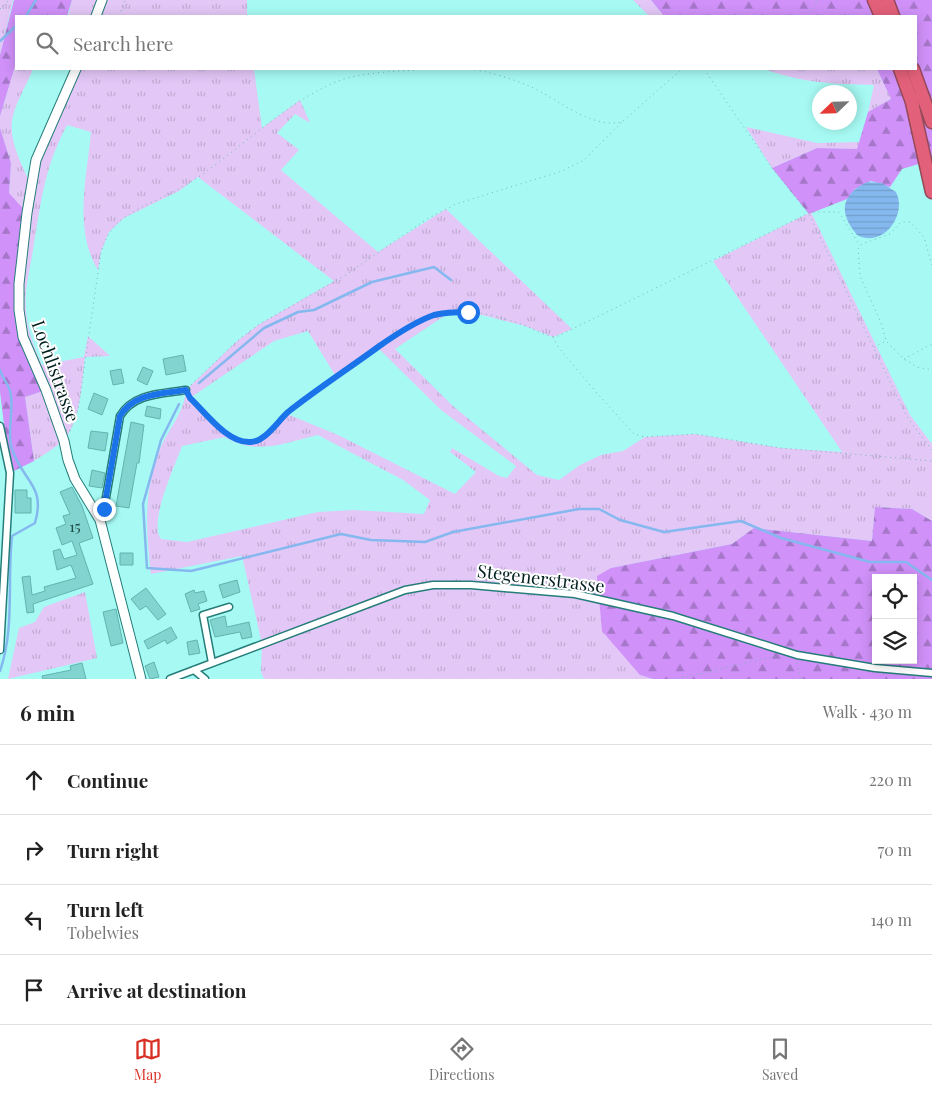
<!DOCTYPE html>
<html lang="en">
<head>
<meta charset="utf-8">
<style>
  :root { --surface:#fff; --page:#f6f6f6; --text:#222; --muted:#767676; --line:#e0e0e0; --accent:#d93025 }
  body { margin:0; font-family:"Playfair Display",serif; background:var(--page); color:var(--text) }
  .controls { position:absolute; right:15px; bottom:15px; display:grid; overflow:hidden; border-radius:0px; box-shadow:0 2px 12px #0003 }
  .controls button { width:45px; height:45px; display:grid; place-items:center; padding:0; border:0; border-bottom:1px solid var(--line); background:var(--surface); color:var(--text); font:25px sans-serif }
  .compass { position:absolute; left:812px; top:85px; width:45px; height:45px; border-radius:50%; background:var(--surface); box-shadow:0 2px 12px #0003; rotate:247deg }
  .stop { position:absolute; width:15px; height:15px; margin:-11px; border:4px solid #1a73e8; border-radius:50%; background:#fff }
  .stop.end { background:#1a73e8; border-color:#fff; box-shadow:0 1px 5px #0008 }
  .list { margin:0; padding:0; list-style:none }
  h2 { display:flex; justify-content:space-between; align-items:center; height:65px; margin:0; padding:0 20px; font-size:21px }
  h2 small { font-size:16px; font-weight:400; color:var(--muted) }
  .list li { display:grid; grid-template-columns:32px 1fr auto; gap:15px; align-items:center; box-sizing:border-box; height:70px; padding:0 20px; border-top:1px solid var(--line) }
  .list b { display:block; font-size:19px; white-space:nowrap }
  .list p { margin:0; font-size:16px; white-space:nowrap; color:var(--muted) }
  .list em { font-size:16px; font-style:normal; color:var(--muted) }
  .icon { flex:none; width:28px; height:28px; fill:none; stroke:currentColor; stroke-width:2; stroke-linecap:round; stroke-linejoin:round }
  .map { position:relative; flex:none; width:932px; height:679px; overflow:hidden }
  .search { position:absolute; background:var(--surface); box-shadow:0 2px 12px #0003; left:15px; right:15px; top:15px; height:55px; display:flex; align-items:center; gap:12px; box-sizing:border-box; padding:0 18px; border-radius:0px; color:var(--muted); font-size:19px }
  .sheet { height:345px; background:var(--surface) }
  nav { display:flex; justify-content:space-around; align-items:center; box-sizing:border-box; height:70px; border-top:1px solid var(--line); background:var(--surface); font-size:14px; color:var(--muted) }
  nav a { display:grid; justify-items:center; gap:2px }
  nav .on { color:var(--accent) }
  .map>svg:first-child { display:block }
  .grass { fill:url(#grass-tufts); fill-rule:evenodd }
  .forest { fill:url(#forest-firs); fill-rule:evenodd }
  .water { fill:url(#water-rules) }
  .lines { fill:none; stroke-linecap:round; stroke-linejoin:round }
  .stream { stroke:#85b8ee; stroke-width:2.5 }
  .building { fill:#81d4cf; stroke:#61b4af }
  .minor-casing { stroke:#257d79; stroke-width:9 }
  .tertiary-casing { stroke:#257d79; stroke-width:11 }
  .motorway-casing { stroke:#944a5a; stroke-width:15 }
  .path { stroke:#74b7b2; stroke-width:1; stroke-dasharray:1 4; stroke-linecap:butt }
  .minor { stroke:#fff; stroke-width:6 }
  .tertiary { stroke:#fff; stroke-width:9 }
  .motorway { stroke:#e3607a; stroke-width:12 }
  .route { stroke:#1a73e8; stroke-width:6 }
  .labels { text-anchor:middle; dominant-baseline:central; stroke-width:4; stroke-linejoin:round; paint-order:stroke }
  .number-label { font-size:15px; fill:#204d4b }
  .street-label { font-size:18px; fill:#00201f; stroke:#fff }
</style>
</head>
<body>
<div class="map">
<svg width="932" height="679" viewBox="0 0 932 679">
  <defs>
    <pattern id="grass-tufts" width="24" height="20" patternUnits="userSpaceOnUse" patternTransform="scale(1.25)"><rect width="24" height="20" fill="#e3c7f7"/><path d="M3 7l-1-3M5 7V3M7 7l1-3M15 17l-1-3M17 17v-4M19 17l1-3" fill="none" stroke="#c1abd3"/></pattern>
    <pattern id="forest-firs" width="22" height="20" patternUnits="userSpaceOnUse" patternTransform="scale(1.25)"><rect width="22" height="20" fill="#d091f9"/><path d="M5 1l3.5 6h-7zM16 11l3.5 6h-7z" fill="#a676c9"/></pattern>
    <pattern id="water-rules" width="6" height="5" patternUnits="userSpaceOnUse" patternTransform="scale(1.25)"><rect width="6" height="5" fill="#85b8ee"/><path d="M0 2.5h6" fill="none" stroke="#719ecc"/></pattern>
  </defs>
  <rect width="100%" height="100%" fill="#a7faf4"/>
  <path class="grass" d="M0,0H13L0,55Z
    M72,0H247V16H68Z
    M633,0H651L664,16H649Z
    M16,63V69H33C27,84 17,100 13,116C7,137 21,163 30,183L76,69H254L262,128L300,100L310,123L295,114L277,133L299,150L281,170L378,252L446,209L572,329L553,337L525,326L490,317L468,312H450L395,349L453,406L537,475L559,480L580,465L601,455L623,451L645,437L695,434L781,448L842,452L713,261L811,212L910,415L932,444V521L912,509L875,507L872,541L754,528L732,544L611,568L640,675L653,679H264L261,672L262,644L242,556L151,574C146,531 143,491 160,449C168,430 185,411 186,390L236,342L258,325L334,281L198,177L179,191L124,218L109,232L101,252L98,270C73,229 87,177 91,132L67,125C44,168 41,202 33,250C30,269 24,290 26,310C27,330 34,347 42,365L84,357L88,336L110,356L85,357C82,380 81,425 62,441C54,449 43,455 34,461L25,397L45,390L23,337L9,193L11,163L0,128V116ZM308,331L335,375L378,348L441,410L516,466L507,478L499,476L452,448L450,452L476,472L455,494L338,435L287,414C279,421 269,435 259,440C236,451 205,412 190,398L274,341ZM318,435L403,480L430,500L424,514L354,510L318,512L187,542L161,539C148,523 175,466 182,446L225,437C257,456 283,443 318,435Z
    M764,69H877L891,99L868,112L874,85C834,84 802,83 764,69Z
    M746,127L817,143L861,142L857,149L817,148L772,168Z
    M85,592L97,658L8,679L19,628L35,622L44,607Z"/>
  <path class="forest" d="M14,0H72L67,16H16V63L0,116V55Z
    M651,0H932V160L902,169L890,187L871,181L855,189L847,199L809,214L772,168L817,148L857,149L868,112L891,99L877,69H916V16H664Z
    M0,128L11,163L9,193L27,213L19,284L23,337L46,390L25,397L34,461L10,473L0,392Z
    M875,507L912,509L932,521V679H653L640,675L602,631L597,576L611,568L732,544L754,528L872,541ZM876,578H913V660H876Z"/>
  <path class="water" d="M867,182L882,183L896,192C908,215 882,249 857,235C838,212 841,195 867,182Z"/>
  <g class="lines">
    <path class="stream" d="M26,16L36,0
      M0,41L16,26
      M0,370C2,377 8,384 10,391C15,409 6,432 12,449C23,482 46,485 35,523L12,536C7,581 15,628 0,671
      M199,383L264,328L298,312L314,310L372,282L434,267L451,280
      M179,404L161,440L143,504L147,568L191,571L341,534L371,540L425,542L453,532L579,509H599L620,520L664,532L741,521L781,538L870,562H906L932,580"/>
  </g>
  <path class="building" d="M183,355L186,371L166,375L163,359Z
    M143,367L153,371L147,385L137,380Z
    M121,369L124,383L113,385L110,371Z
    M94,393L108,399L102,415L88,409Z
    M147,406L161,409L160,419L145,416Z
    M131,422L144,425L139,463H137L129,508L116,506Z
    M91,431L108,433L105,451L88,448Z
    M92,470L105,473L102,488L89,486Z
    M72,487L82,506L93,538L79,543L93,584L33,604L34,612L27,613L22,577L30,576L32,595L45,591L44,587L76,578L71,565L57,570L53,551L60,549L64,559L77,555L72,541L62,545L56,528L66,524L63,516L70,514L60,492Z
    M15,490H27V498H31V513H15Z
    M120,553H133V565H120Z
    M237,580L240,592L223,598L219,585Z
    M146,588L166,614L158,620L146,606L140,610L131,599Z
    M194,590L195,593L204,591L207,601L198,604L200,609L191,612L185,594Z
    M116,609L123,643L111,646L103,612Z
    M225,616L227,627L249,622L252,637L242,639L240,632L215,637L210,620Z
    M171,627L177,638L167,644L165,640L148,649L144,641Z
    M197,640L200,653L189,655L187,642Z
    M154,662L159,677L150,679L145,666Z
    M82,663L86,679H43L42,676L71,670L70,666Z"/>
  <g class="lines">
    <defs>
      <path id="minor" d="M0,426L10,473L0,650
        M100,520L104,509L120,416C134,393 161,394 186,390
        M212,663L203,615L229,607
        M194,670L205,679
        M170,679L405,590L433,585H471L575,594L673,616L797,655L875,668L932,673"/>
      <path id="tertiary" d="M96,16L102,0
        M76,69L36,160L27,213L19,284V310L23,337L46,390L64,441L68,460L75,479L100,520L141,679"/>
      <path id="motorway" d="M874,0L881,16
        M887,0L893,16
        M900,69L913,105
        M913,69L932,122
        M911,98L932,192"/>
    </defs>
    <use href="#minor" class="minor-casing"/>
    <use href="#tertiary" class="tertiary-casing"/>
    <use href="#motorway" class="motorway-casing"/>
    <path class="path" d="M0,9L9,0
      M119,16L125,0
      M804,16L817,4L816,0
      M470,69C490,72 510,78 529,86C557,98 590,129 622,122L682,69
      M704,69L772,168L809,214L907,417L932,450
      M932,265L924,237L910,222H901L890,234L862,244L858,249L860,276L882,325L886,341L904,359L917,367L932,370
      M553,337L558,347L595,391L634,434L645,437L695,434L781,448L932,461
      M874,347L886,341
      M904,359L932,344
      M191,385L236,342L258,325L344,276L427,219L456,204L562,171L584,160L622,122
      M189,397C201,410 233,444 252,442C266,440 278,421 289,412C317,389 345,369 375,349C398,334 420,317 448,312C472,308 504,318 526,326C536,330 547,338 558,336L811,212H839L860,246
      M70,431L78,410L101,252C106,237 111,227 124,218C145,203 172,195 194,180C243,147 283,104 338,81C361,72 403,71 429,69
      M797,663L801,679
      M677,679L776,656"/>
    <use href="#minor" class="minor"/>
    <use href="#tertiary" class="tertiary"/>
    <use href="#motorway" class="motorway"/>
  </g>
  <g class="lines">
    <path class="route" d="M104,509L120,416C134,393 161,394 186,390L190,398C205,412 227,443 250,442C265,442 277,422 288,412C317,389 348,369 378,347C395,335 414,322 434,315C446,312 456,312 468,312"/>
  </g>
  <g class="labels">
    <g class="number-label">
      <text x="75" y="526">15</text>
    </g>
    <g class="street-label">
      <text transform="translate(56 371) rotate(70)">Lochlistrasse</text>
      <text transform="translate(541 578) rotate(7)">Stegenerstrasse</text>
    </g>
  </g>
</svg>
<div class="controls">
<button><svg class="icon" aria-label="locate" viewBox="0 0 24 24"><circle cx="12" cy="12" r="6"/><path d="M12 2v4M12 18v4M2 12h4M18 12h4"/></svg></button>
<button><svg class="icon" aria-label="layers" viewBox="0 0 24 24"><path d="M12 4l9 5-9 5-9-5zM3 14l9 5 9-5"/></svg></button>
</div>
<svg class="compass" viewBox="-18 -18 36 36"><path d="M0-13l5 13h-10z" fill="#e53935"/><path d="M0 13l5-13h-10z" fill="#767676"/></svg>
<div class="stop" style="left:468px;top:312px"></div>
<div class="stop end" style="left:104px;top:509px"></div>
<div class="search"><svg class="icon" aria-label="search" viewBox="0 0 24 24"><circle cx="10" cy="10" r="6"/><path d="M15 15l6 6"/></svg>Search here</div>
</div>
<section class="sheet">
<h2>6 min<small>Walk · 430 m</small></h2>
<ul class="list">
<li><svg class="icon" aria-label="ahead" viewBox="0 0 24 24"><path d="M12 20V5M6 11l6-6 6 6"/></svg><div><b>Continue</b></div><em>220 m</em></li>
<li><svg class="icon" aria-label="right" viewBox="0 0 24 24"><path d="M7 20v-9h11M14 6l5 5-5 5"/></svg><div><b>Turn right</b></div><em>70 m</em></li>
<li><svg class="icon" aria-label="left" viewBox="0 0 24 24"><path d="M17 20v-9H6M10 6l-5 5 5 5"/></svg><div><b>Turn left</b><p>Tobelwies</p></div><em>140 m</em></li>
<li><svg class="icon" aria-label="arrive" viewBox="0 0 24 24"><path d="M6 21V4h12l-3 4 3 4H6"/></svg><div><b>Arrive at destination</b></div></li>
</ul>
</section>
<nav>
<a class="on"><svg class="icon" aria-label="map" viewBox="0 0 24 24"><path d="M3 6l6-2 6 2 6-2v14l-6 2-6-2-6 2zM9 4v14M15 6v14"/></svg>Map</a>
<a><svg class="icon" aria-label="directions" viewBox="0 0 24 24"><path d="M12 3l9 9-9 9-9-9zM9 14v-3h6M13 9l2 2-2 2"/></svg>Directions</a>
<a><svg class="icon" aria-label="saved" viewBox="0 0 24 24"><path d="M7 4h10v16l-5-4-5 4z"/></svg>Saved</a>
</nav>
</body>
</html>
